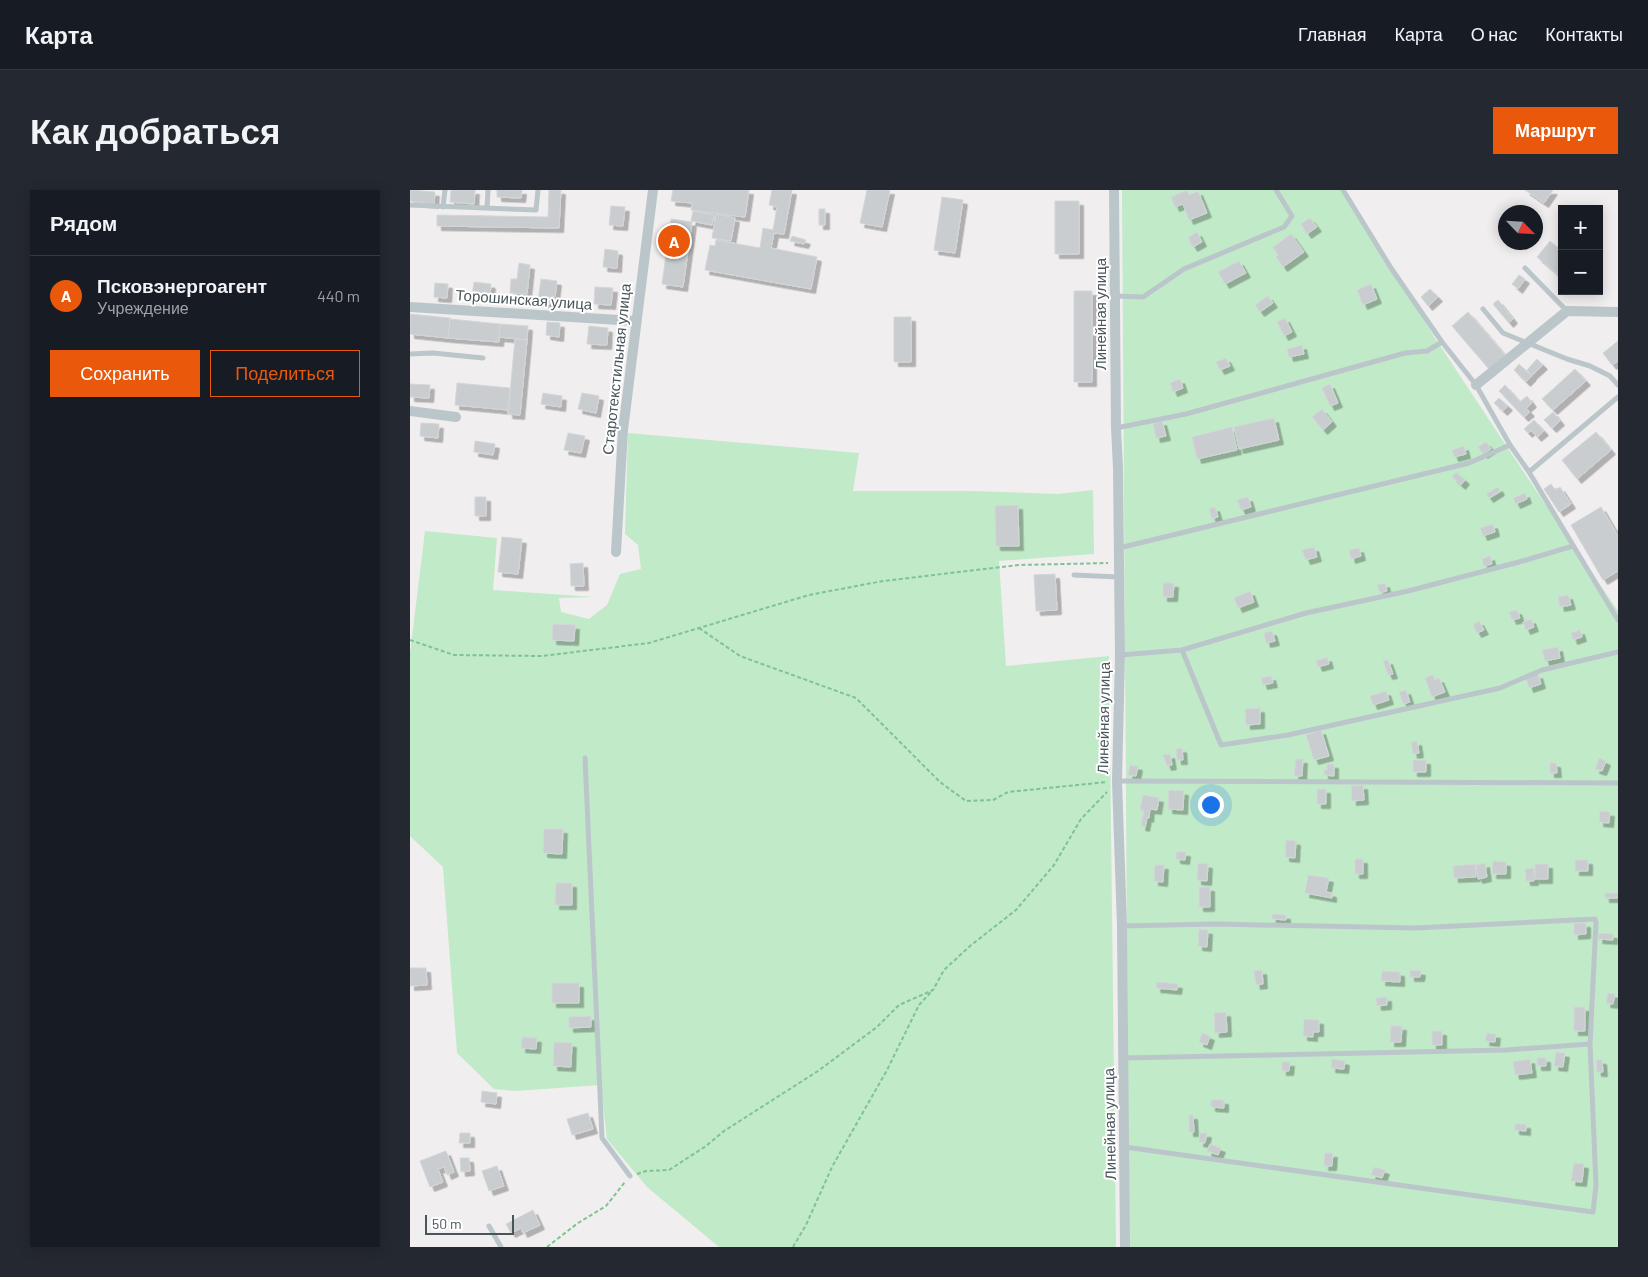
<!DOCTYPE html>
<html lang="ru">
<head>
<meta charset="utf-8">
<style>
  :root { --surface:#171b24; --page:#242831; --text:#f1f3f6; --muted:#9ea1a6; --line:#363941; --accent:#ea580c }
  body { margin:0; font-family:Barlow,sans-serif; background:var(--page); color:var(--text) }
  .controls { position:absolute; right:15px; top:15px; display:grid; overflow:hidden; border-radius:0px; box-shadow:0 2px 12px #0003 }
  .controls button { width:45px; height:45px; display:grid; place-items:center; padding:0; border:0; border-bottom:1px solid var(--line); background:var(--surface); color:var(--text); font:25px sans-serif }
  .compass { position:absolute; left:1088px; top:15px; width:45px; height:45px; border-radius:50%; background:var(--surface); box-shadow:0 2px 12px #0003; rotate:115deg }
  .scale { position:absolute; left:15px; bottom:12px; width:89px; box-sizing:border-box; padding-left:5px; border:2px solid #48555a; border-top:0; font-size:14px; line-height:18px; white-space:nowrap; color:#48555a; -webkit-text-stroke:4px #fff; paint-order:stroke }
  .you { position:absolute; left:800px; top:614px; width:18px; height:18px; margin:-12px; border:4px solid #fff; border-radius:50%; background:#1a73e8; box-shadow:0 0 0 8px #1a73e833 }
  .badge { display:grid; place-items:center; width:32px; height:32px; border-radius:50%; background:var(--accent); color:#fff; font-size:16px; font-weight:700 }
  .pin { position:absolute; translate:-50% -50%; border:2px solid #fff; box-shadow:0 1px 5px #0006 }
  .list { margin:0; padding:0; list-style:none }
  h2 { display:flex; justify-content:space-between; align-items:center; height:65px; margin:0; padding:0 20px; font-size:21px }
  h2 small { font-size:16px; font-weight:400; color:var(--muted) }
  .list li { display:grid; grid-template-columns:32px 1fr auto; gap:15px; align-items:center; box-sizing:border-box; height:80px; padding:0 20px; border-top:1px solid var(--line) }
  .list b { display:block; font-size:19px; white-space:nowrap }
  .list p { margin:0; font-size:16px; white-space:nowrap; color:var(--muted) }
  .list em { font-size:16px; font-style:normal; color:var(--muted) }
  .actions { display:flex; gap:10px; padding:15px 20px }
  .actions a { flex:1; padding:11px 0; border:1px solid var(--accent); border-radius:0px; text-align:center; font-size:18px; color:var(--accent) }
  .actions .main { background:var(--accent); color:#fff }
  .map { position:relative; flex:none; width:1208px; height:1057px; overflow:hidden; border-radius:0px }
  header { display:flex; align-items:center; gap:30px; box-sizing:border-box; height:70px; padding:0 25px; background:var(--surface); border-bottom:1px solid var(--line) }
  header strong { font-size:24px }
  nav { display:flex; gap:28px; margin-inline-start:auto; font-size:18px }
  .intro { display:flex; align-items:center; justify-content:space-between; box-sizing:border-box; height:120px; padding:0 30px }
  h1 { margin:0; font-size:35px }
  .button { padding:12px 22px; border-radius:0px; background:var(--accent); color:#fff; font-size:18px; font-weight:700 }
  main { display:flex; gap:30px; padding:0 30px }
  aside { flex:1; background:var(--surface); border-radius:0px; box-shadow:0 2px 12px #0003 }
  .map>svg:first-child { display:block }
  .green { fill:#c1eac8 }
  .building { fill:#c9cdd0; stroke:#d3d6d9; filter:url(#shadow) }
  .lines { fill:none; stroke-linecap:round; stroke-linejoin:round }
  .path { stroke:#7dc491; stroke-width:2; stroke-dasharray:4 2.5; stroke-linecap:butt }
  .service { stroke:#bbc6ca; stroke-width:5 }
  .minor { stroke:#bbc6ca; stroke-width:10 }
  .labels { text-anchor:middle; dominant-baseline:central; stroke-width:4; stroke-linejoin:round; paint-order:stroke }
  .street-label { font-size:15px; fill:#48555a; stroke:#fff }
</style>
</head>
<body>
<header>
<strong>Карта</strong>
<nav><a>Главная</a><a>Карта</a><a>О нас</a><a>Контакты</a></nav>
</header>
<div class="intro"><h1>Как добраться</h1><a class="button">Маршрут</a></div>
<main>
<aside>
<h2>Рядом<small></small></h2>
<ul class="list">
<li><span class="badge">A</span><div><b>Псковэнергоагент</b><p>Учреждение</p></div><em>440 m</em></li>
</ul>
<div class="actions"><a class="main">Сохранить</a><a>Поделиться</a></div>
</aside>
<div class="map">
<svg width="1208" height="1057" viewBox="0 0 1208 1057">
  <defs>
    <filter id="shadow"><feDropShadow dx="4.5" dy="4.5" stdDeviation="0" flood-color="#0004"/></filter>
  </defs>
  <rect width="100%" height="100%" fill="#f1eeef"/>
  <path class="green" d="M712,0H933L1025,148L1119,290L1208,421V1057H719Z
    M218,243L449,263L443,301H561L648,304L683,300L684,364L589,371L596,476L699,466L706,1057H309L237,997L197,949L191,895L105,901L84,899L47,863L33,677L0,646V463L15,341L87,348L83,400L183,407L149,408L151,422L179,429L197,415L210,384L231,379L228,355L215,344Z"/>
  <path class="building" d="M0,0L25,2L24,14L0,11Z
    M41,0H65L64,14L40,12Z
    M87,0H112L111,8L87,7Z
    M139,0H151L149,38L27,36V25L138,27Z
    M263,0H339L335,27L281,20L282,13L261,11Z
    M362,0H382L374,44L364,43L361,58L407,67L401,99L295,80L300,55L305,56L306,50L350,58L353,38L363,40L367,17L359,15Z
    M457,0H480L472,37L450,33Z
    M777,0L779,5L788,1L797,23L779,30L773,14L765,17L761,7Z
    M1115,0H1143L1134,13Z
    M532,7L553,10L545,63L524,60Z
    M645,11H669V64H645Z
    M201,16L215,17L213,36L199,35Z
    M409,19H415V35H409Z
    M283,21L304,25L302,35L281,31Z
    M306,24L325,28L321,51L302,48Z
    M900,28L907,37L897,44L891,34Z
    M261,29L282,32L273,97L252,94Z
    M787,42L792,52L783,57L778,48Z
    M881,44L894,62L873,77L866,67L868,65L863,57Z
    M382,46L396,50L394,54L380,51Z
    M1140,51L1152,61V88L1127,67Z
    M195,59L208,61L207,78L193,77Z
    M829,71L836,83L815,94L808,82Z
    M109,73L120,75L117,104L100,103L101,89H107Z
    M1109,85L1115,89L1108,99L1102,94Z
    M131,89L147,91L145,107L141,106L140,114L128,112Z
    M64,92L81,94L80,107L62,106Z
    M25,93L38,94L37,108L24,107Z
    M961,94L967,109L953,115L947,100Z
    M185,97L203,98L201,115L184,114Z
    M1020,99L1028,107L1018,116L1011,107Z
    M664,101H682V192H664Z
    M858,106L863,113L850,122L845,115Z
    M1088,110L1103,129L1099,133L1083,114Z
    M1058,122L1095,165L1079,179L1042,136Z
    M0,124L40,128L38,148L0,144Z
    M484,127H501V172H484Z
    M875,128L882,142L874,146L867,132Z
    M40,129L90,134L89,152L38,148Z
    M137,132L150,133L149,147L136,145Z
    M90,134L118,136L117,150L89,147Z
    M179,136L198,138L197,155L177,154Z
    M105,149L117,150L110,225L98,224Z
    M1208,151V171L1202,175L1193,163Z
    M892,155L894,164L879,167L877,159Z
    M816,168L820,176L810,180L806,172Z
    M1127,169L1133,175L1122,185L1117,180Z
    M1109,174L1122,186L1116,192L1104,180Z
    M1165,179L1176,191L1143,220L1132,209Z
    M770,189L773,198L763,202L760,193Z
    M47,193L100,198L98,220L45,215Z
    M0,194L20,195L19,208L0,207Z
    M920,194L928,213L920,216L912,198Z
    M1095,195L1110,212L1117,206L1122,213L1116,218L1120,222L1114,227L1089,201Z
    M133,203L152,206L151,217L131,214Z
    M172,203L189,206L186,223L168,219Z
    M1089,208L1098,216L1093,221L1084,213Z
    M912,219L922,232L913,240L902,227Z
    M1143,222L1150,231L1142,238L1134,230Z
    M864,228L869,250L829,259L824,237Z
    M1124,230L1134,241L1127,247L1121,240L1118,243L1114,239Z
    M752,231L756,246L746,248L743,234Z
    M11,233L29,234L28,248L10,246Z
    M822,237L827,260L787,269L782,247Z
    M1186,242L1201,260L1167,289L1152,270Z
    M158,243L175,246L171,263L154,260Z
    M65,251L85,254L83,265L64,262Z
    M1076,252L1081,259L1073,264L1068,257Z
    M1054,256L1056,264L1044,267L1042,260Z
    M1046,282L1055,290L1051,295L1042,287Z
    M1141,294L1145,300L1150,297L1161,314L1149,322L1134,299Z
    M1088,297L1090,301L1079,308L1076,304Z
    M1115,303L1117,309L1106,314L1103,308Z
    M65,307H76V326H65Z
    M838,307L841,317L831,320L827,310Z
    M608,315L609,356H586L585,316Z
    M805,317L808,327L802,329L799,319Z
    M1191,317L1208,346V381L1193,390L1161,335Z
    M1083,334L1085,342L1073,346L1070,338Z
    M92,347L112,349L108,384L88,382Z
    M904,357L907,367L896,370L892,360Z
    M949,358L951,366L941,369L939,360Z
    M1080,366L1082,374L1074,376L1072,369Z
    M173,373L174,396H161L160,374Z
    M645,384L647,420L626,421L624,385Z
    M753,393H764L763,407H753Z
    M975,393L977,401L970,403L967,395Z
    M840,401L844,412L828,418L824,408Z
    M1158,405L1161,415L1150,417L1148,407Z
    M1107,420L1110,428L1102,430L1099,422Z
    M1121,429L1124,437L1116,440L1113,432Z
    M1069,431L1074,440L1067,443L1063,435Z
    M143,434L165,435L164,451L142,450Z
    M1170,440L1172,447L1163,450L1161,443Z
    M862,441L865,451L856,453L854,443Z
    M1148,457L1150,468L1135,471L1132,460Z
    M917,467L919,474L908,477L906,471Z
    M978,470L983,484L978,485L973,471Z
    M1128,484L1131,494L1119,498L1116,488Z
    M1023,485L1025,490L1029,488L1035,502L1022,507L1015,488Z
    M861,486L863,493L853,495L851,488Z
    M996,500L1000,512L993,514L989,502Z
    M976,501L979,510L963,515L960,506Z
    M850,518V534L836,535L835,519Z
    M911,540L919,566L904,570L896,545Z
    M1007,551L1009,563L1003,564L1001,552Z
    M772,558L773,570H767L766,559Z
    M760,564L762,575L757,576L753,565Z
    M1189,568L1196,571L1192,581L1185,579Z
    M886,569H893L892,586H884Z
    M1003,570H1016V582H1003Z
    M1140,573H1146L1147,583H1140Z
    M917,574H924V586L914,585V580H917Z
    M720,575L728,576L726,586L718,585Z
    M953,595L954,610L942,611L941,596Z
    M907,599H916V614H907Z
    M759,600L774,601L773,620L758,619Z
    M733,605L749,608L747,620L740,619L739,628L737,627L735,637L731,636L734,621L730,620Z
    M1190,621L1200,622L1199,633L1189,632Z
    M134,639H153L152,664L133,663Z
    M876,650L886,651L885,668L875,667Z
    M766,662H776L775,670L766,669Z
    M945,669H953V684H945Z
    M1165,670H1178V681H1165Z
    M1083,671L1096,672V684H1082Z
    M788,673L798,674L797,691L787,690Z
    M1075,673L1077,687L1068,689L1066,675Z
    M1066,674V687L1044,688L1043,676Z
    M1125,674H1138V689H1125Z
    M745,675H754L753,692L744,691Z
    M1124,678V691H1116L1115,679Z
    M898,685L919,688L916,702L922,703V708L895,703Z
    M146,693H162V715H145Z
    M789,697H800V717H789Z
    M1195,703H1208V708H1195Z
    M862,724L876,725V730L862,729Z
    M1164,733H1176V744L1164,745Z
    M789,739L798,740L797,757L788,756Z
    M1189,743L1203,744V750L1188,749Z
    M0,778H16L17,795L0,796Z
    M852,780L853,794L846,795L844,781Z
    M1000,780L1011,781L1010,787H1000Z
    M972,781L990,782V792L971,791Z
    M747,792L768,794L767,800L746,798Z
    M142,793H169V813H142Z
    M1198,803L1205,804L1203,814L1196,813Z
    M977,807V815L967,816L966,808Z
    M1164,817H1175V841H1164Z
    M816,822L817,842L805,843L804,823Z
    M181,826V837L159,838V827Z
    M894,829L909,830V842H903V847L893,846Z
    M981,836H992L991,852H980Z
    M1022,841H1032V855H1022Z
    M792,843L800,846L797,855L789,852Z
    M1077,843L1086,844L1085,852L1075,851Z
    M112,847L127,848L126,859L111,858Z
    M144,852L162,853L161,877L143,876Z
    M1146,862L1155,863L1153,877L1144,876Z
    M1127,868H1136V876H1127Z
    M922,869L935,871L934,879L921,878Z
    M1120,869L1122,883L1105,885L1103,872Z
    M1186,870H1192L1193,882H1187Z
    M872,872H880L879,881H872Z
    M72,901L87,903L86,914L71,912Z
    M801,910H814V918L801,917Z
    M178,923L183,939L162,945L157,929Z
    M779,925H783L784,942H779Z
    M1105,934H1116V941L1105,940Z
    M50,943H60V953H49Z
    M790,943H797L795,953L789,952Z
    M800,954L811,958L808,965L797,961Z
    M36,961L44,982L37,985L34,977L28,979L33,992L20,997L10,971Z
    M915,963H923L922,976H914Z
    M50,968H59L60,981L51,982Z
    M1164,973L1174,974L1172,992L1161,991Z
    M87,976L94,996L79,1001L72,981Z
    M964,977L975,980L972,988L961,985Z
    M123,1020L130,1035L113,1043L111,1038L101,1043L96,1034Z"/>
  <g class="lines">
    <path class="path" d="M289,438L330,466L446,508L530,592L556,611L583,610L598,602L697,592
      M0,450L44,465L132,466L239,453L399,405L473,391L609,375L698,373
      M227,984L236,981L259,980L296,956L314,941L408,881L467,837L489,815L523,800L534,780L560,756L606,720L644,675L671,629L697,602
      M137,1057L168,1033L196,1016L215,992
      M383,1057L396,1035L422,977L477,880L509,815L522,801"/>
    <path class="service" d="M933,0L981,78L1032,152L1066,195L1100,255
      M0,15L126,20L128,0
      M33,17L35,0
      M77,18L78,0
      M1115,78L1157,121
      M705,106L733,107L774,79L874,37L882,26L866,0
      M1073,119L1093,143L1157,169L1180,176L1200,186L1208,195
      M0,164L23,163L73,168
      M1208,207L1119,282L1208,430
      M706,238L776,224L995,163L1017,161L1032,152
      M709,358L1059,273L1100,255L1119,282
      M664,385L709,387
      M772,460L811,555L878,545L1090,498L1132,480L1208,462
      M710,465L772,460L896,423L998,401L1109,372L1163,356
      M175,568L192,948L220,986
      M707,591L1208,593
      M712,736L806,734L1005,738L1185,729L1186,732L1180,854
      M713,868L1096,860L1180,854L1186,995L1183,1022L715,957
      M79,1036L91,1057"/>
    <path class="minor" d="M704,0L706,238L708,278L710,465L707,591L712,736L715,1057
      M0,117L225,131
      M1066,195L1157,121L1208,122
      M0,221L46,227
      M206,362L213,240L243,0"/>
  </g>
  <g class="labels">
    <g class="street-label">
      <text transform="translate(114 109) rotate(4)">Торошинская улица</text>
      <text transform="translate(690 124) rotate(-90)">Линейная улица</text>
      <text transform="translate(206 179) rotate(-84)">Старотекстильная улица</text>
      <text transform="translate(693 528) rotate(-89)">Линейная улица</text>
      <text transform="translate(699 934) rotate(-91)">Линейная улица</text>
    </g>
  </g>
</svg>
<div class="controls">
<button>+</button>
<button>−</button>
</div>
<svg class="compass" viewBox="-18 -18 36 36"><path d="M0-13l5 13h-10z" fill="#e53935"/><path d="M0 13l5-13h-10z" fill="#9ea1a6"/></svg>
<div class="scale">50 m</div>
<div class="you"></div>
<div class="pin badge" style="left:264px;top:51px">A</div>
</div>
</main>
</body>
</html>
